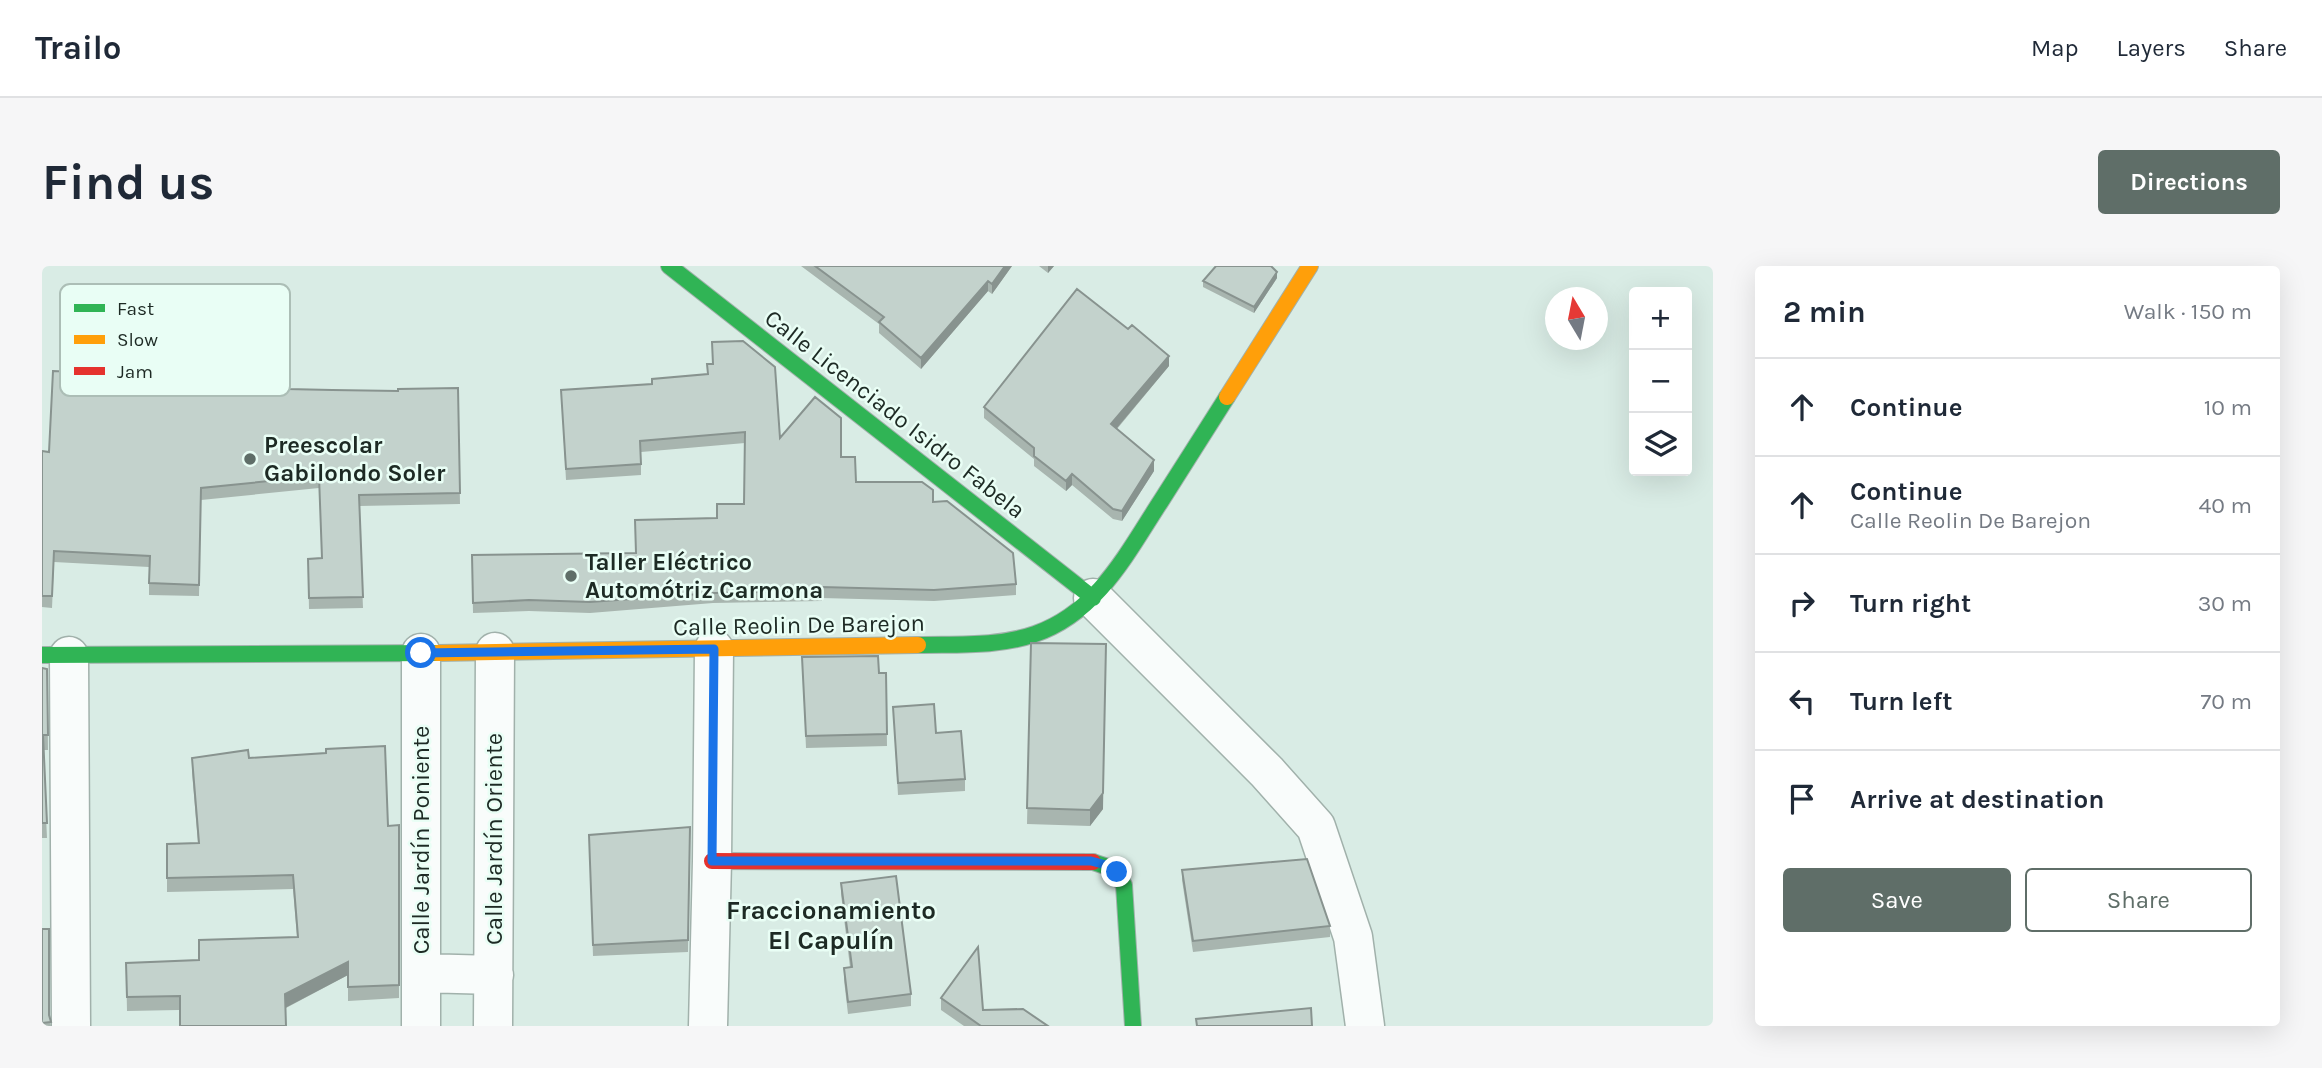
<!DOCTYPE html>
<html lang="en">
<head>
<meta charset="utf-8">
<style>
  :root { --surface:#fff; --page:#f6f6f7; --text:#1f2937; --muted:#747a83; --line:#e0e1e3; --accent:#5f6e68 }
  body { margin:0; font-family:Karla,sans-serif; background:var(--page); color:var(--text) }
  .controls { position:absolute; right:21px; top:21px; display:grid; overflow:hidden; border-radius:7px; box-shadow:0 7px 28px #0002 }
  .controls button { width:63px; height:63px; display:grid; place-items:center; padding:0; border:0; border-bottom:2px solid var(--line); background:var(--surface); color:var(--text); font:35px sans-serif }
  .compass { position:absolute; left:1503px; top:21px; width:63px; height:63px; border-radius:50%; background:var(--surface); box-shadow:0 7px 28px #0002; rotate:350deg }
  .stop { position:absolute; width:21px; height:21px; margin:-16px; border:5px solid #1a73e8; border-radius:50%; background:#fff }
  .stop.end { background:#1a73e8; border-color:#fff; box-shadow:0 2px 7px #0008 }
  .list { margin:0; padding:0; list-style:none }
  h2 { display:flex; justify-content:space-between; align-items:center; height:91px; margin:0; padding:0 28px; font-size:30px }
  h2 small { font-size:23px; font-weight:400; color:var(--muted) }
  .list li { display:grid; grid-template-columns:46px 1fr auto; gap:21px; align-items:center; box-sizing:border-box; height:98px; padding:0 28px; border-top:2px solid var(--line) }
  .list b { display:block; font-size:26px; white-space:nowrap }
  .list p { margin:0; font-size:23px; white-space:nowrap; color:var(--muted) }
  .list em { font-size:23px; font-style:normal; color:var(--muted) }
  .actions { display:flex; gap:14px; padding:21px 28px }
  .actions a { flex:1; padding:16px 0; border:2px solid var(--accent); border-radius:7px; text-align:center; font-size:24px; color:var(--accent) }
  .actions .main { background:var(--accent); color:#fff }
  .icon { flex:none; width:38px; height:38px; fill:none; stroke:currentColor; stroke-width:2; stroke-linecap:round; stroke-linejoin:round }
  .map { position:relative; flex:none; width:1671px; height:760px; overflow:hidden; border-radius:7px }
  header { display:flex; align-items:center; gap:42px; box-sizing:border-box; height:98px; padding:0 35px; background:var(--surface); border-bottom:2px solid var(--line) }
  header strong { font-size:33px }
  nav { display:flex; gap:38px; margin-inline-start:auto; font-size:24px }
  .intro { display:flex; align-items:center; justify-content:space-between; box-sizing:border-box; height:168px; padding:0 42px }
  h1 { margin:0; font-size:49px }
  .button { padding:18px 32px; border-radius:7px; background:var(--accent); color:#fff; font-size:24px; font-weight:700 }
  main { display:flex; gap:42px; padding:0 42px }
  aside { flex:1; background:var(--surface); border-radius:7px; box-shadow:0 7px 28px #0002 }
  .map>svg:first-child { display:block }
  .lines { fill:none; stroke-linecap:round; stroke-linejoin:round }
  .street-casing { stroke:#a1b1ab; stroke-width:41 }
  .fast-casing { stroke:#a1b1ab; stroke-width:18 }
  .slow-casing { stroke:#a1b1ab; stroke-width:18 }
  .jam-casing { stroke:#a1b1ab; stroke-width:18 }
  .street { stroke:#f9fcfb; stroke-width:38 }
  .fast { stroke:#30b455; stroke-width:16 }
  .slow { stroke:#ff9f0a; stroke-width:16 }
  .jam { stroke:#e5322d; stroke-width:16 }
  .wall { fill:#a8b5af }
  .shaded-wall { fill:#88938f }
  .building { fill:#c3d2cc; stroke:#88938f; stroke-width:2 }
  .route { stroke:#1a73e8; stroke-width:9 }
  .poi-dot { fill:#5f6e68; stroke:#e9fef5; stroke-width:2.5 }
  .labels { text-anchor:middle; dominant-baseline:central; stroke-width:5; stroke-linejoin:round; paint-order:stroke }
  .street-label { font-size:24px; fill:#1d2a24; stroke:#e9fef5 }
  .poi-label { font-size:24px; font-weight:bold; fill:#1d2a24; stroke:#e9fef5; text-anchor:start }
  .neighbourhood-label { font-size:26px; font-weight:bold; fill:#1d2a24; stroke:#e9fef5 }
  .key { fill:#e9fef5; stroke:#acbeb6; stroke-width:2 }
  .key-label { font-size:19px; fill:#1d2a24 }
</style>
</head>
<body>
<header>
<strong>Trailo</strong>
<nav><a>Map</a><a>Layers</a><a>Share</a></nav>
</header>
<div class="intro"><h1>Find us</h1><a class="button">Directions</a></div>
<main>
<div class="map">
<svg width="1671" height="760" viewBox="0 0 1671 760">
  <rect width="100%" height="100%" fill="#d9ece5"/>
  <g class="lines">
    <defs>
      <path id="street" d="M1051,332L1225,506L1274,561L1311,671L1323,760
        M379,387V760
        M27,390L29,760
        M379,707L452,709
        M451,760L453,386
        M666,760L670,595L672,383"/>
      <path id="fast" d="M627,0L1051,332
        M876,379C915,378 956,381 993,368C1056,346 1085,287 1119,235C1141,200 1163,166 1185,131
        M0,389L395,387
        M1051,596L1069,602L1082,619L1091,760"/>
      <path id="slow" d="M1185,131L1268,0
        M395,387L876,379"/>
      <path id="jam" d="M670,595L1051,596"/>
    </defs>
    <use href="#street" class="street-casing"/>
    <use href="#fast" class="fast-casing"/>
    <use href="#slow" class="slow-casing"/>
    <use href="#jam" class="jam-casing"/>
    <use href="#street" class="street"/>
    <use href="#fast" class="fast"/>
    <use href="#slow" class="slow"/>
    <use href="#jam" class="jam"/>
  </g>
  <path class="wall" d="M759,0H970L950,28L946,25L879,103L837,67V58Z
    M997,0H1012L1006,7Z
    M1235,12L1212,47L1161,21V15Z
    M670,76L738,172L799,191L814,216L891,236L974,318V329L892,335L780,332V335L671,337L548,347L487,345L431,347L430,289L594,287L675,252L702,238L703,177L599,186V209L524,214L519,124L610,118L665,108L670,98Z
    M1127,100L1075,163L1112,205L1080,255L1071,253L1030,219L1024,225L992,200V193L942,152V141Z
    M94,112L164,126L245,123L356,125L416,122L418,238L317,240L321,342L267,343L266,293L280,292L277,222L159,234L157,330L107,329V301L12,296L10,342L0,341V185L7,186Z
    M989,377L1061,543L1048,560L985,558Z
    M760,391L837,407H844L845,480L764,482Z
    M0,402L5,403L6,484H1L5,572H0Z
    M851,441L894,467L923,513V525L856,529Z
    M150,492H207L346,560L357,559V732L306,735V709L244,742L85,745L84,697L157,694L255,671L251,623L125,626V578L156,577L150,506Z
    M648,561L646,686L551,690L547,569Z
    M1140,604L1288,660V671L1151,686L1140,614Z
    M799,617L869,728V740L806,748L802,714V702L808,701L799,628Z
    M0,663L7,749L9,760H0Z
    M899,732L941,744L1006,760H922L899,744Z"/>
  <path class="shaded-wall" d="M963,0H970L950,28V18Z
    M1006,0H1012L1006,7Z
    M1235,6V12L1212,47V41Z
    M946,15V25L879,103V92Z
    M1127,90V100L1069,169V158Z
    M1112,194V205L1080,255V245Z
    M1030,208V219L1024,225V215Z
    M1064,378L1061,543L1048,560V544Z
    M306,696V709L243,742V728Z"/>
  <path class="building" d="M773,0H963L950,18L946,15L879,92L837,56L842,51Z
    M1174,0H1229L1235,6L1212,41L1161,15Z
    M1035,23L1086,63L1090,59L1127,90L1069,158L1112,194L1080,245L1071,243L1030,208L1024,215L992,190V182L942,141Z
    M701,75L733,101L738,172L773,131L799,152V191H813L814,216H880L891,224V236L905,235L971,287L974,318L892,324L780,321V325L671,327L548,336L487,334L431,337L430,289L594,287L593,254L675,252V238H702L703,166L598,175L599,198L524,203L519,124L610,118V113L666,108L665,98H671L670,76Z
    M11,105L94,109V112L164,114V126L245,121V123L290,124L356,125V123L416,122L418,227L317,229L321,331L267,332L266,293L280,292L277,210L159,222L157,319L107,317L108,290L12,285L10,330H0V185L7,186Z
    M989,377L1064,378L1061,527L1048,544L985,542Z
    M836,390L837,407H844L845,468L764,470L760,391Z
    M0,402L5,403L6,469H1L5,557H0Z
    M892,438L894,467L919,465L923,513L856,517L851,441Z
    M343,480L346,560L357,559V719L306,721V696L243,728L244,760H138V730L85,731L84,697L157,694V674L256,671L251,609L125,612V578L157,577L150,492L206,484L207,492L284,487V483Z
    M648,561L646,674L551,679L547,569Z
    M1265,593L1288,660L1151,675L1140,604Z
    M854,610L869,728L806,736L802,702L810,701L799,617Z
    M0,663H7V749L9,756L0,757Z
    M936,681L941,744L981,743L1006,760H939L899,732Z
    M1269,742L1270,760H1155L1154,753Z"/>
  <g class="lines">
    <path class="route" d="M379,387L672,383L670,595H1049L1064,599L1075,606"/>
  </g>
  <g class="poi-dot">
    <circle cx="208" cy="193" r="7"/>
    <circle cx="529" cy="310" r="7"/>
  </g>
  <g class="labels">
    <g class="street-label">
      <text transform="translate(853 148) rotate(38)">Calle Licenciado Isidro Fabela</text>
      <text transform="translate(757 359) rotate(-1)">Calle Reolin De Barejon</text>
      <text transform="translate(452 573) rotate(-90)">Calle Jardín Oriente</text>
      <text transform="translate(379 574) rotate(-90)">Calle Jardín Poniente</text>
    </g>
    <g class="poi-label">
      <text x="222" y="179">Preescolar<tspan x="222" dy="28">Gabilondo Soler</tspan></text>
      <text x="543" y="296">Taller Eléctrico<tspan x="543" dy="28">Automótriz Carmona</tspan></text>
    </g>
    <g class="neighbourhood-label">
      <text x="789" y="644">Fraccionamiento<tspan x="789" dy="30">El Capulín</tspan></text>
    </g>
  </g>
  <rect x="18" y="18" width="230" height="112" rx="10" class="key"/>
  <rect x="32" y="38" width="31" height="8" fill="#30b455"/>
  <rect x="32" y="69" width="31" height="9" fill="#ff9f0a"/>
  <rect x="32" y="101" width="31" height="8" fill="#e5322d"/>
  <g class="key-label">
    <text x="75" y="49">Fast</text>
    <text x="75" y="80">Slow</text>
    <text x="75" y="112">Jam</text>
  </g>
</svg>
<div class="controls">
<button>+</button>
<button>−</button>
<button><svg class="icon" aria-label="layers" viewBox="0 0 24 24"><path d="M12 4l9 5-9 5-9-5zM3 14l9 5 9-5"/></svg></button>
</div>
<svg class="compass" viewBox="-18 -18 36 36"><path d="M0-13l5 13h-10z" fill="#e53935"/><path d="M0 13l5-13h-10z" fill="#747a83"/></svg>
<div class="stop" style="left:379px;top:387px"></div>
<div class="stop end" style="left:1075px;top:606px"></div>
</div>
<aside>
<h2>2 min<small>Walk · 150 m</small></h2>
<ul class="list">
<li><svg class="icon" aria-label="ahead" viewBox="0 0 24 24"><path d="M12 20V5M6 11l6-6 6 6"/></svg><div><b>Continue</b></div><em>10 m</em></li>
<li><svg class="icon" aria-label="ahead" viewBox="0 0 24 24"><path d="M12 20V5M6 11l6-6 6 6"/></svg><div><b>Continue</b><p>Calle Reolin De Barejon</p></div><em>40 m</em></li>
<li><svg class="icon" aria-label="right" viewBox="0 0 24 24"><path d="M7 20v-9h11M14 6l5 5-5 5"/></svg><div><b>Turn right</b></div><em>30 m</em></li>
<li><svg class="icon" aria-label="left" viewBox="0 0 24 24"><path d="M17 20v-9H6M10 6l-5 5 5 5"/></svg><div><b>Turn left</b></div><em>70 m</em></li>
<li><svg class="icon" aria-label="arrive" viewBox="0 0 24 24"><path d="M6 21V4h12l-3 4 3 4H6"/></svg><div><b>Arrive at destination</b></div></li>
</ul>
<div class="actions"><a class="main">Save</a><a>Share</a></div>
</aside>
</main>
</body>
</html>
